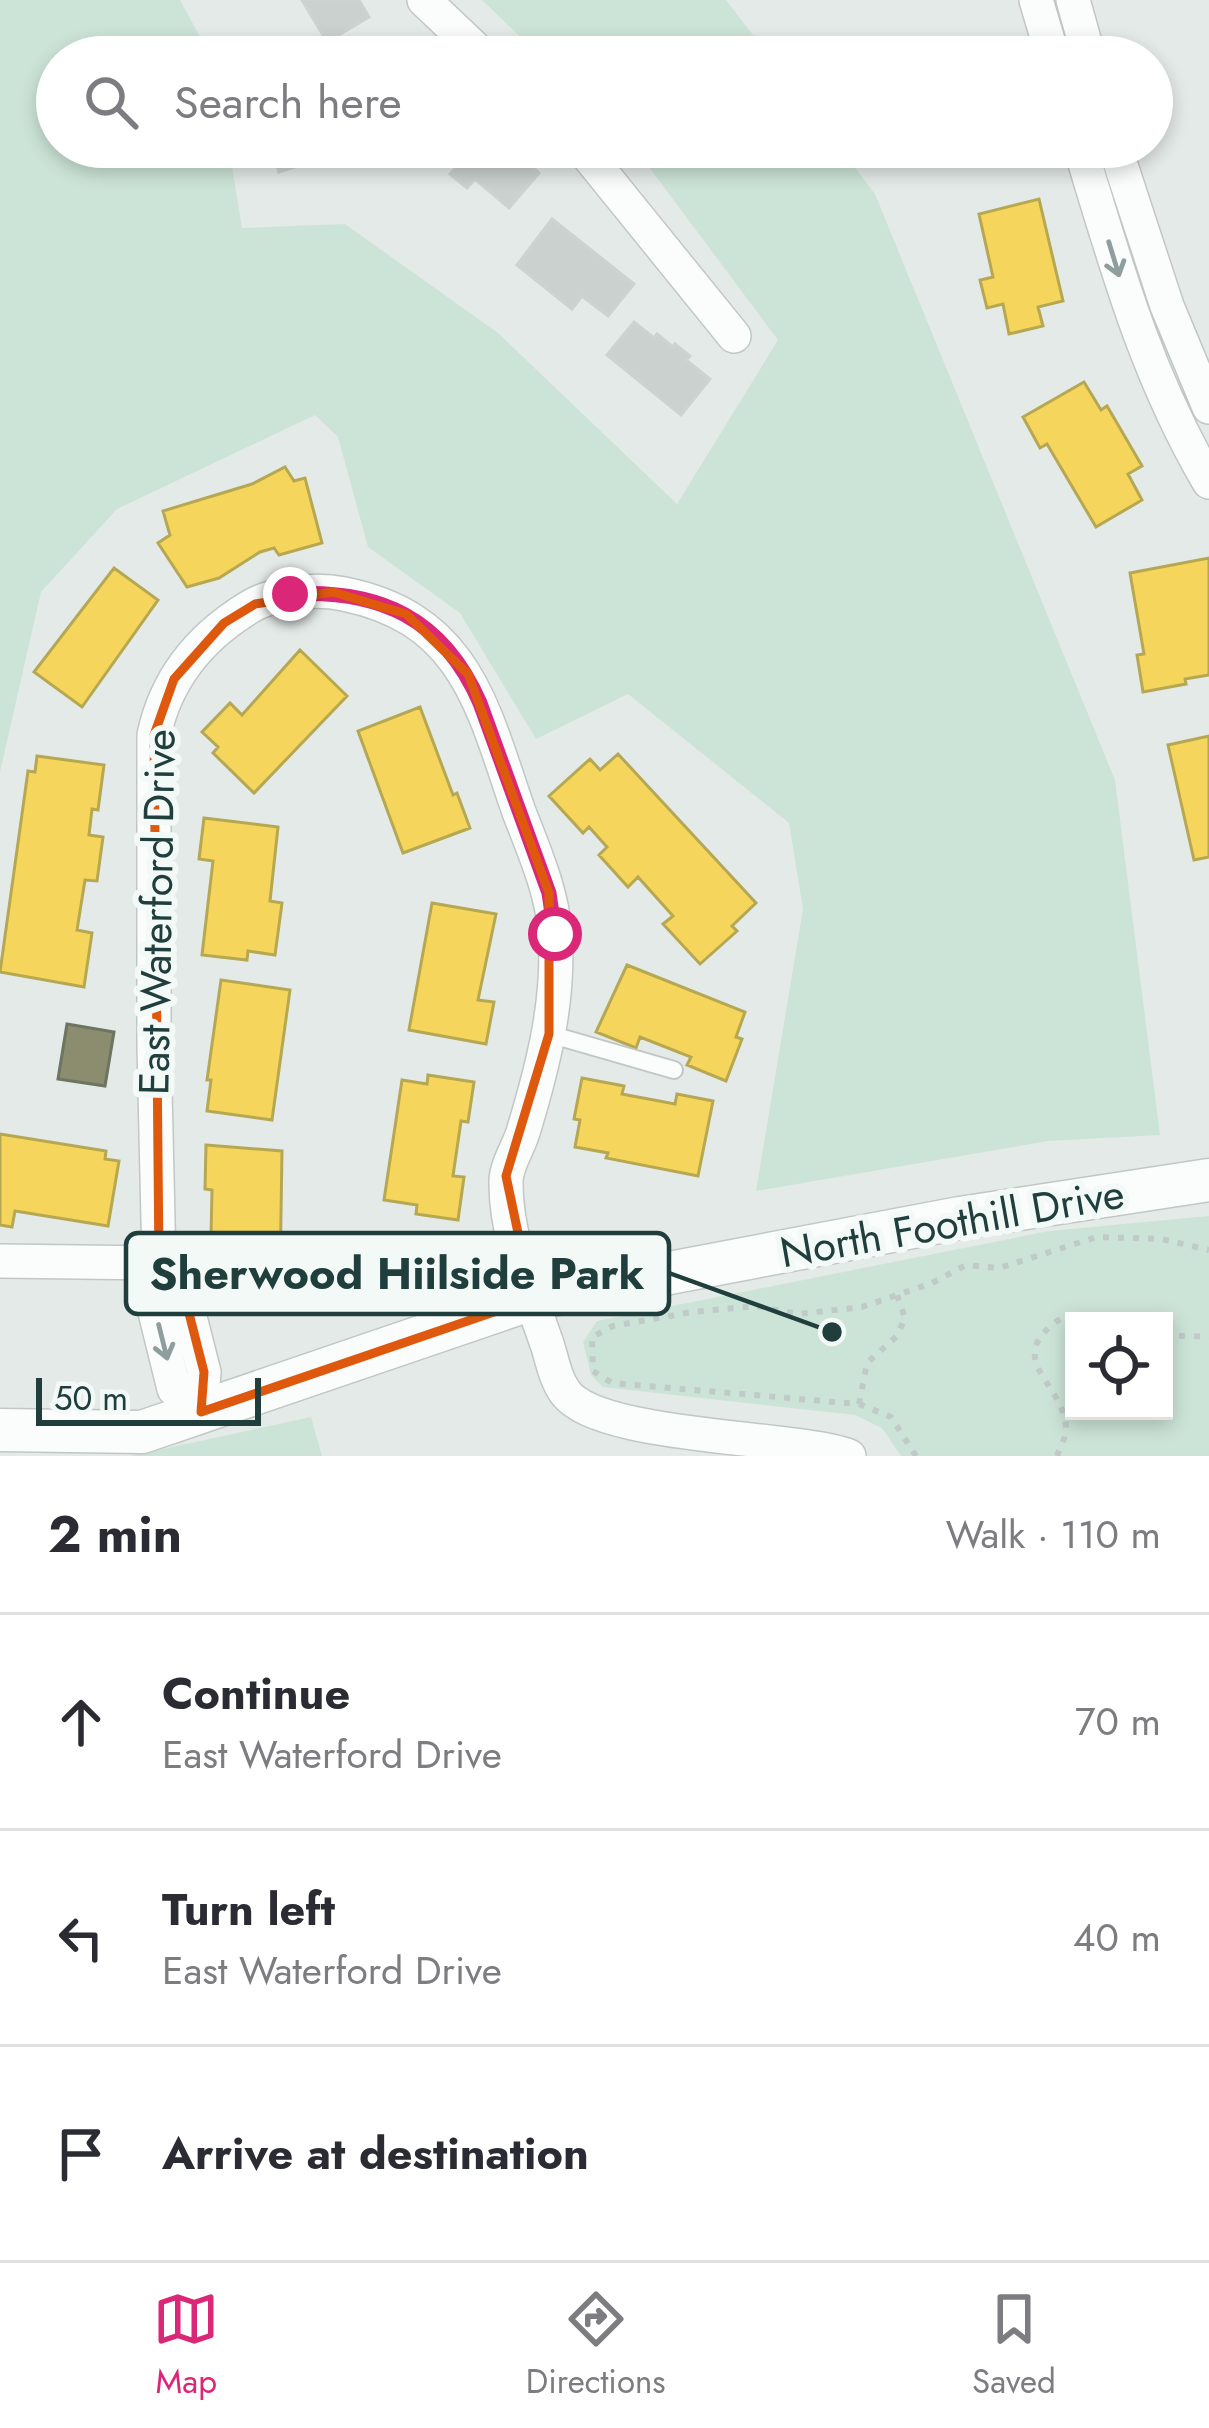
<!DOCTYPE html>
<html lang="en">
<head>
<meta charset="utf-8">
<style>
  :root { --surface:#fff; --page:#f2f2f3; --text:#2b2b33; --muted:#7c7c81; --line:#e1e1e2; --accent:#db2777 }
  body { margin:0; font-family:Jost,sans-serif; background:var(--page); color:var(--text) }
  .controls { position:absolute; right:36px; bottom:36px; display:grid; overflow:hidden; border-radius:0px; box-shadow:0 6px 18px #0003 }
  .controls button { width:108px; height:108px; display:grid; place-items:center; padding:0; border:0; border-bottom:3px solid var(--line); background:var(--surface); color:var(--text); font:60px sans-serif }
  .scale { position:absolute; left:36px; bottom:30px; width:225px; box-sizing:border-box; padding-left:12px; border:6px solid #203f3c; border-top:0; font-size:33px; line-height:42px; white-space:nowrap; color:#203f3c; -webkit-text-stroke:9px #f2f9f7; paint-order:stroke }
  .stop { position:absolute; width:36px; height:36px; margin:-27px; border:9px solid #db2777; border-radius:50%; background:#fff }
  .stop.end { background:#db2777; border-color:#fff; box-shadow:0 3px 12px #0008 }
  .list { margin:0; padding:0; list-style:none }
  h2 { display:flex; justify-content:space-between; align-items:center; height:156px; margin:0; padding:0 48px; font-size:51px }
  h2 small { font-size:39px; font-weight:400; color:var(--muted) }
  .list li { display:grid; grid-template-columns:78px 1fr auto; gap:36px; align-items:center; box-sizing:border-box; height:216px; padding:0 48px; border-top:3px solid var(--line) }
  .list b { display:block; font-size:45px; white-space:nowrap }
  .list p { margin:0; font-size:39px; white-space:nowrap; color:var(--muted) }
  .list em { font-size:39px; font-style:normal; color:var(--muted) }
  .icon { flex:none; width:66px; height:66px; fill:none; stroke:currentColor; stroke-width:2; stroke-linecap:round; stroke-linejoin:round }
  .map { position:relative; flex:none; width:1209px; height:1456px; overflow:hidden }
  .search { position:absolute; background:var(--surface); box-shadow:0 6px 18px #0003; left:36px; right:36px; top:36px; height:132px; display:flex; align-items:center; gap:30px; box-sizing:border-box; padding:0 42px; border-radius:66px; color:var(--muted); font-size:45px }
  .sheet { height:804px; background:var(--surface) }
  nav { display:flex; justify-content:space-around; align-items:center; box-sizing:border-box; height:168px; border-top:3px solid var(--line); background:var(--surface); font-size:33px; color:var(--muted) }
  nav a { display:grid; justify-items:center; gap:6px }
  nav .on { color:var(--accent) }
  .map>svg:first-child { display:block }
  .green { fill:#cce4d7; fill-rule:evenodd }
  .homes { fill:#f6d55c; stroke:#b6a852; stroke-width:3 }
  .industry { fill:#8c8c6e; stroke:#6c755f; stroke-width:3 }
  .building { fill:#cbd1cf; stroke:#cdd3d1; stroke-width:3 }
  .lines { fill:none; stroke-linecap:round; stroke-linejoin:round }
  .service-casing { stroke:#c1c7c5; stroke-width:20 }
  .minor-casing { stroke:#c1c7c5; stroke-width:36 }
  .tertiary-casing { stroke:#c1c7c5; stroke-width:45 }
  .path { stroke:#c0cac8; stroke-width:6; stroke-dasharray:6 9; stroke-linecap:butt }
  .service { stroke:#fbfcfc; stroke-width:16 }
  .minor { stroke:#fbfcfc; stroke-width:33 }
  .tertiary { stroke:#fbfcfc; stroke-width:42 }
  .oneway { stroke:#8e9e9c }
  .route { stroke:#db2777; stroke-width:15 }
  .marked { fill:none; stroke:#de580e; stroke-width:9; stroke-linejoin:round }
  .labels { text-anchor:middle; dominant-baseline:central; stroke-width:12; stroke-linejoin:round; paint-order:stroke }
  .street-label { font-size:42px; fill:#203f3c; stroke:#f2f9f7 }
  .leader { fill:none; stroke:#203f3c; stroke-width:4.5 }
  .callout-dot { fill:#203f3c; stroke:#f2f9f7; stroke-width:4.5 }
  .callout { fill:#f2f9f7; stroke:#203f3c; stroke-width:4.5 }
  .callout-label { font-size:45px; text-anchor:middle; font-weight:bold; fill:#203f3c }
</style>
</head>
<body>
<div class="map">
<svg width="1209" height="1456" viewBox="0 0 1209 1456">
  <rect width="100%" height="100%" fill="#e4eae8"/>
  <path class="green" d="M0,0H180L211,57H57V147H229L242,228L345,224L498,333L677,504L778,340L634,147H839L875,194L1115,780L1160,1135L1048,1141L756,1191L803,909L789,823L628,694L536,739L460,613L368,547L338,437L315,415L117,509L41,592L0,772Z
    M482,0H726L770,57H541Z
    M1209,1216V1456H901L882,1428L855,1415L603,1387L591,1375L583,1342L597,1321L1049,1231ZM1074,1321H1164V1411H1074Z
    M311,1417L322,1456H131Z"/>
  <path class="homes" d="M1039,199L1063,301L1038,307L1043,326L1009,334L1003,304L987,308L980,280L993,277L979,214Z
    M1084,382L1101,410L1107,406L1142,466L1128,474L1142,500L1096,527L1047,444L1040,448L1023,417Z
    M285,467L294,481L305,478L322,543L279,555L274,548L260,552L219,578L187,587L158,543L170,535L163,511L252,484Z
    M1209,558V675L1185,679L1186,684L1143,692L1137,655L1144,654L1130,573Z
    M114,568L158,600L82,707L34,672Z
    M300,650L347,696L254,793L213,753L218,747L202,732L230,703L242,715Z
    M420,707L453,795L457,793L470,828L403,853L358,731Z
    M1209,736V857L1194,860L1168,745Z
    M618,754L756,903L732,926L737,931L700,964L663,924L673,916L638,877L628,887L599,855L607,847L589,827L583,833L549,796L590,759L600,770Z
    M37,756L104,765L98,810L92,809L89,835L103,837L97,881L85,880L77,930L92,933L84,987L0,972L28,771L35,772Z
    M204,818L278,827L270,901L282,903L275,955L248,951L247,960L202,955L213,861L199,859Z
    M432,903L496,914L478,1000L494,1002L486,1044L409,1030Z
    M627,965L745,1012L736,1037L742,1039L726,1081L687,1065L691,1057L640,1037L636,1048L596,1032Z
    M221,980L290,990L272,1120L207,1111L211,1080H207Z
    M428,1075L474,1082L468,1122L461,1121L453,1176L464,1177L458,1220L416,1214L417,1205L384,1200L402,1080L427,1084Z
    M582,1078L624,1086L622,1094L675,1104L677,1094L713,1101L698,1176L606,1158L608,1153L575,1147L580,1120L574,1119Z
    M0,1134L106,1151L105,1159L119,1161L108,1226L15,1211L12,1227L0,1225Z
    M206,1145L282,1151L280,1278H253V1284L210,1283L212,1190L205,1189Z"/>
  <path class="industry" d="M67,1024L114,1032L105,1086L58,1079Z"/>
  <path class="building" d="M302,0H359L369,17L327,42Z
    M272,147H356L279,172Z
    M367,147H402L385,164Z
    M441,147H512L539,173L509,208L475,179L467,188L450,174L460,163Z
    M552,219L634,284L608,316L582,296L572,309L517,265Z
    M634,322L654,338L657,334L673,347L675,344L690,356L686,360L710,379L681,415L607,355Z"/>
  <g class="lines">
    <defs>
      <path id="service" d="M549,1034L674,1070"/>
      <path id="minor" d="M424,0L484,57
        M1036,0L1053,57
        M1073,0L1089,57
        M581,147L734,336
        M1080,147C1116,265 1146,375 1209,482
        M1115,147L1167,306L1209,407
        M0,1261L159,1263
        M159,1263L181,1282L204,1372L201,1412
        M201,1412L174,1389L149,1288L159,1263L154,1047V735C166,679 199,638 248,608C273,592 315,588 344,594C467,619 483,709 519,812C534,851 552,891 555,933C560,1000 543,1066 524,1129C520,1145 507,1163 506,1180C505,1236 530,1294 548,1347C552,1360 555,1377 563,1389C591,1439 791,1435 849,1456"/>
      <path id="tertiary" d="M0,1430L142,1432L532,1299L960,1218L1209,1180"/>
    </defs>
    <use href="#service" class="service-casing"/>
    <use href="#minor" class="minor-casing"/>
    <use href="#tertiary" class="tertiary-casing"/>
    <path class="path" d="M1164,1335L1209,1337
      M859,1404L867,1363L897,1336L905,1318L897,1295
      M916,1456L891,1417L859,1404L612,1383L593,1371L592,1337L613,1326L692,1312L756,1306L798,1314L862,1307L932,1283L966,1265L999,1268L1097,1237L1161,1239L1209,1250
      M1057,1456C1060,1447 1066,1438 1066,1429C1065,1381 996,1359 1066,1315L1085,1321"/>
    <use href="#service" class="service"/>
    <use href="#minor" class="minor"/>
    <use href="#tertiary" class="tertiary"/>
  </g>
  <defs><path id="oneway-shaft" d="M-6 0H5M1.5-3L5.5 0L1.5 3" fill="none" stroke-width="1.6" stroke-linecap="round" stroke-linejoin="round" transform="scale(3)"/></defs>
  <g class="oneway">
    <use href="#oneway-shaft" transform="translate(1114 259) rotate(73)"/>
    <use href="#oneway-shaft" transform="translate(163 1342) rotate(76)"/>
  </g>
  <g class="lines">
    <path class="route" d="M290,594C380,589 443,618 480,703L549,893L555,934"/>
  </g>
  <path class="marked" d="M333,592L406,614L468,674L549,893V1034L506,1176L532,1299L201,1412L204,1372L181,1282L159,1263L154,735L174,679L224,623L255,604Z"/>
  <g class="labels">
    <g class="street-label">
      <text transform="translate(157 912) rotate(-89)">East Waterford Drive</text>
      <text transform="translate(952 1223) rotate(-10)">North Foothill Drive</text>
    </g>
  </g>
  <path class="leader" d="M832 1332L669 1273"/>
  <circle class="callout-dot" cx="832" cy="1332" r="12"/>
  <rect class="callout" x="126" y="1233" width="543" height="81" rx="12"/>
  <g class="callout-label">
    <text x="397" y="1289">Sherwood Hiilside Park</text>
  </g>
</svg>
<div class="controls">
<button><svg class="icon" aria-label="locate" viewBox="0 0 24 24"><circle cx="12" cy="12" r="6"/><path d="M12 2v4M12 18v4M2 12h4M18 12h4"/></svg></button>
</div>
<div class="scale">50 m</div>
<div class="stop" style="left:555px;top:934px"></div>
<div class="stop end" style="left:290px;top:594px"></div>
<div class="search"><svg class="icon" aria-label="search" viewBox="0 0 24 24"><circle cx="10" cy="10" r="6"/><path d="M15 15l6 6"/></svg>Search here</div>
</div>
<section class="sheet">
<h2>2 min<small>Walk · 110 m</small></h2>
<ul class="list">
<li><svg class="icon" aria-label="ahead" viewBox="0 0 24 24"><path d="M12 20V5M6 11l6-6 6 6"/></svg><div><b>Continue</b><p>East Waterford Drive</p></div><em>70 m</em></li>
<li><svg class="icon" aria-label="left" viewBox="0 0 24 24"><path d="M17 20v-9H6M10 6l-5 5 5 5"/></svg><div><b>Turn left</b><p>East Waterford Drive</p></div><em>40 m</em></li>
<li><svg class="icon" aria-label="arrive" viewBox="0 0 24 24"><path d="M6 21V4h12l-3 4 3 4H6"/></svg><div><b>Arrive at destination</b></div></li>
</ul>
</section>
<nav>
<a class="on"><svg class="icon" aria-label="map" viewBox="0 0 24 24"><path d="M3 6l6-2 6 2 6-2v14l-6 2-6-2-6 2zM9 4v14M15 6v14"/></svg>Map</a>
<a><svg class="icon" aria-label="directions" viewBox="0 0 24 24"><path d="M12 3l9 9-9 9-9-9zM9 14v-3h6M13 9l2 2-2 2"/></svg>Directions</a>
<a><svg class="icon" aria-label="saved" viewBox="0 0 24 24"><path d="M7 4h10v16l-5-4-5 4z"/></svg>Saved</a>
</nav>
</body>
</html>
